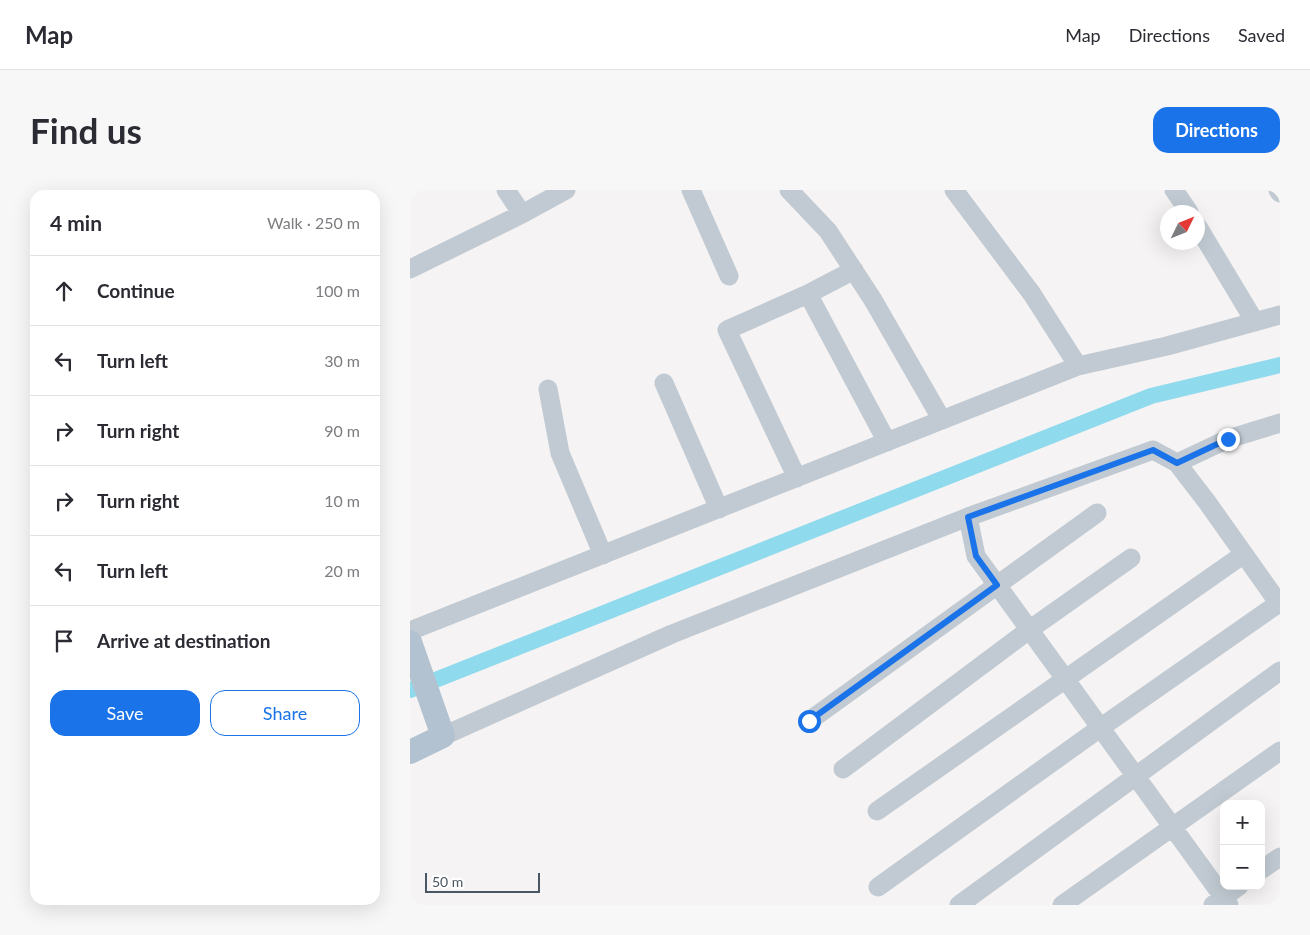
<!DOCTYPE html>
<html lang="en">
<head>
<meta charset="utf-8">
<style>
  :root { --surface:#fff; --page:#f7f7f7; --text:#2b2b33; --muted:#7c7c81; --line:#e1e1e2; --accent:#1a73e8 }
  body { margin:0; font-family:Lato,sans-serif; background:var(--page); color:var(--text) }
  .controls { position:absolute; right:15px; bottom:15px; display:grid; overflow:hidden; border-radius:10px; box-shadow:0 5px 20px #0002 }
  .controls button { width:45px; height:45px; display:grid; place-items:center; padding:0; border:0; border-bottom:1px solid var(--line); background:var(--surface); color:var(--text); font:25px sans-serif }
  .compass { position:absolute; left:750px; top:15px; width:45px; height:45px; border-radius:50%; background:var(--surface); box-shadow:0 5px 20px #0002; rotate:47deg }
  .scale { position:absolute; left:15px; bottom:12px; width:115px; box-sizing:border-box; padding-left:5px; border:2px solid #4a5661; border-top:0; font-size:14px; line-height:18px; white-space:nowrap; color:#4a5661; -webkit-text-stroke:4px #fff; paint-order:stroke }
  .stop { position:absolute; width:15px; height:15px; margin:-11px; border:4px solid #1a73e8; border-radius:50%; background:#fff }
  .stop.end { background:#1a73e8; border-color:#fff; box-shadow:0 1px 5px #0008 }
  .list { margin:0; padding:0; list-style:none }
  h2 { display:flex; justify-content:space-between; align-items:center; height:65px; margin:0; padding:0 20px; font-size:21px }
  h2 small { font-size:16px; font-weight:400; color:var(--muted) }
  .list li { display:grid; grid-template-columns:32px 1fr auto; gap:15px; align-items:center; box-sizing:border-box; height:70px; padding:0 20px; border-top:1px solid var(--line) }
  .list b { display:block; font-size:19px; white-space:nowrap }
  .list em { font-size:16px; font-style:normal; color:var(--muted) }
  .actions { display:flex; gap:10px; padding:15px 20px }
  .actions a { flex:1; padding:11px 0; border:1px solid var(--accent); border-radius:15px; text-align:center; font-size:18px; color:var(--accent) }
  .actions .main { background:var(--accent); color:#fff }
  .icon { flex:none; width:28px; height:28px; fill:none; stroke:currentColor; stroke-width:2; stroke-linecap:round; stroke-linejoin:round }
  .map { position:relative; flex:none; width:870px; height:715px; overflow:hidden; border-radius:15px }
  header { display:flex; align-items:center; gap:30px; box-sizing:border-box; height:70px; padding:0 25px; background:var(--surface); border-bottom:1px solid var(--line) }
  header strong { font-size:24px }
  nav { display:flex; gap:28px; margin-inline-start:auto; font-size:18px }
  .intro { display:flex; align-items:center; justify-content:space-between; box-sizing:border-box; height:120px; padding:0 30px }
  h1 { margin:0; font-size:35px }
  .button { padding:12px 22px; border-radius:15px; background:var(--accent); color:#fff; font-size:18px; font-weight:700 }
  main { display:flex; gap:30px; padding:0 30px }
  aside { flex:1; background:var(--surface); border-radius:15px; box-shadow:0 5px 20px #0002 }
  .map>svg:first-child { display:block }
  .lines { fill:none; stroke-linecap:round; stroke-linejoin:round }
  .canal { stroke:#90daee; stroke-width:16 }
  .minor { stroke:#c1cad2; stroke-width:19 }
  .major { stroke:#b3c2d1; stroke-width:24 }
  .route { stroke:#1a73e8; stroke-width:6 }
</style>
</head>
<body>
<header>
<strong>Map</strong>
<nav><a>Map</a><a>Directions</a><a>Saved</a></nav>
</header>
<div class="intro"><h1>Find us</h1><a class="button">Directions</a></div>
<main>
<aside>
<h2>4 min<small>Walk · 250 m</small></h2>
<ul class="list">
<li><svg class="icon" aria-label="ahead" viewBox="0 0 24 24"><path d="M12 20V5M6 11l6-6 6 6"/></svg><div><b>Continue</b></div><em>100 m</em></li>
<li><svg class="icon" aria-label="left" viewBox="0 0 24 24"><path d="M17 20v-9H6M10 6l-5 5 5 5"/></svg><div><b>Turn left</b></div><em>30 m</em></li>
<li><svg class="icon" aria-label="right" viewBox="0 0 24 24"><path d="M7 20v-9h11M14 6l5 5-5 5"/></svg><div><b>Turn right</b></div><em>90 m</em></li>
<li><svg class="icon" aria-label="right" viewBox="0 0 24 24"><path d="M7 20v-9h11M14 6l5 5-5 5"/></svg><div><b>Turn right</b></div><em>10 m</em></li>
<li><svg class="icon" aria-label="left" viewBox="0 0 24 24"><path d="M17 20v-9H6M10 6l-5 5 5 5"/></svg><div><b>Turn left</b></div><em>20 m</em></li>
<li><svg class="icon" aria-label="arrive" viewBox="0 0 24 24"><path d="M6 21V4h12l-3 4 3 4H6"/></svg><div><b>Arrive at destination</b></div></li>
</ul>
<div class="actions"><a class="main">Save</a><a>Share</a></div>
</aside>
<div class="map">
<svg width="870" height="715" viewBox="0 0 870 715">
  <rect width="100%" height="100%" fill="#f5f3f3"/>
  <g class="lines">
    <path class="canal" d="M0,500L741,206L870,175"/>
    <path class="minor" d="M96,0L112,24
      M281,0L319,86
      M379,0L418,41L463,110L532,230
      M544,0L622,104L668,176
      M764,0L779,22
      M868,0L870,3
      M788,37L845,132
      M0,79L112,24L156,0
      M398,104L477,252
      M254,193L309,319
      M138,199L150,263L193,365
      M767,273L818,249L870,233
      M387,288L317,140L398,104L444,80
      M558,327L566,366L819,715
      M0,441L668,176L757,156L870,125
      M399,531L687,323
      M33,546L262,444L558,327L743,260L767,273L797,312L870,415
      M433,579L619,440L721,368
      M467,621L834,364
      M851,680L870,667
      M468,697L690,538L869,413
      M549,715L870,481
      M652,715L870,561
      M803,715L829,696"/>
    <path class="major" d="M0,452L33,546L0,562"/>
  </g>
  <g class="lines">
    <path class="route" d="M399,531L587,395L566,366L558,327L743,260L767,273L818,249"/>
  </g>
</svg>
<div class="controls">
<button>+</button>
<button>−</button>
</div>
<svg class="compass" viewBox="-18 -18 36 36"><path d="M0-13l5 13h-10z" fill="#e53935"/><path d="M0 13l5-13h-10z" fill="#7c7c81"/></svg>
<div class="scale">50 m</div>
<div class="stop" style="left:399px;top:531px"></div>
<div class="stop end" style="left:818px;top:249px"></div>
</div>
</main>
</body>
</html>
